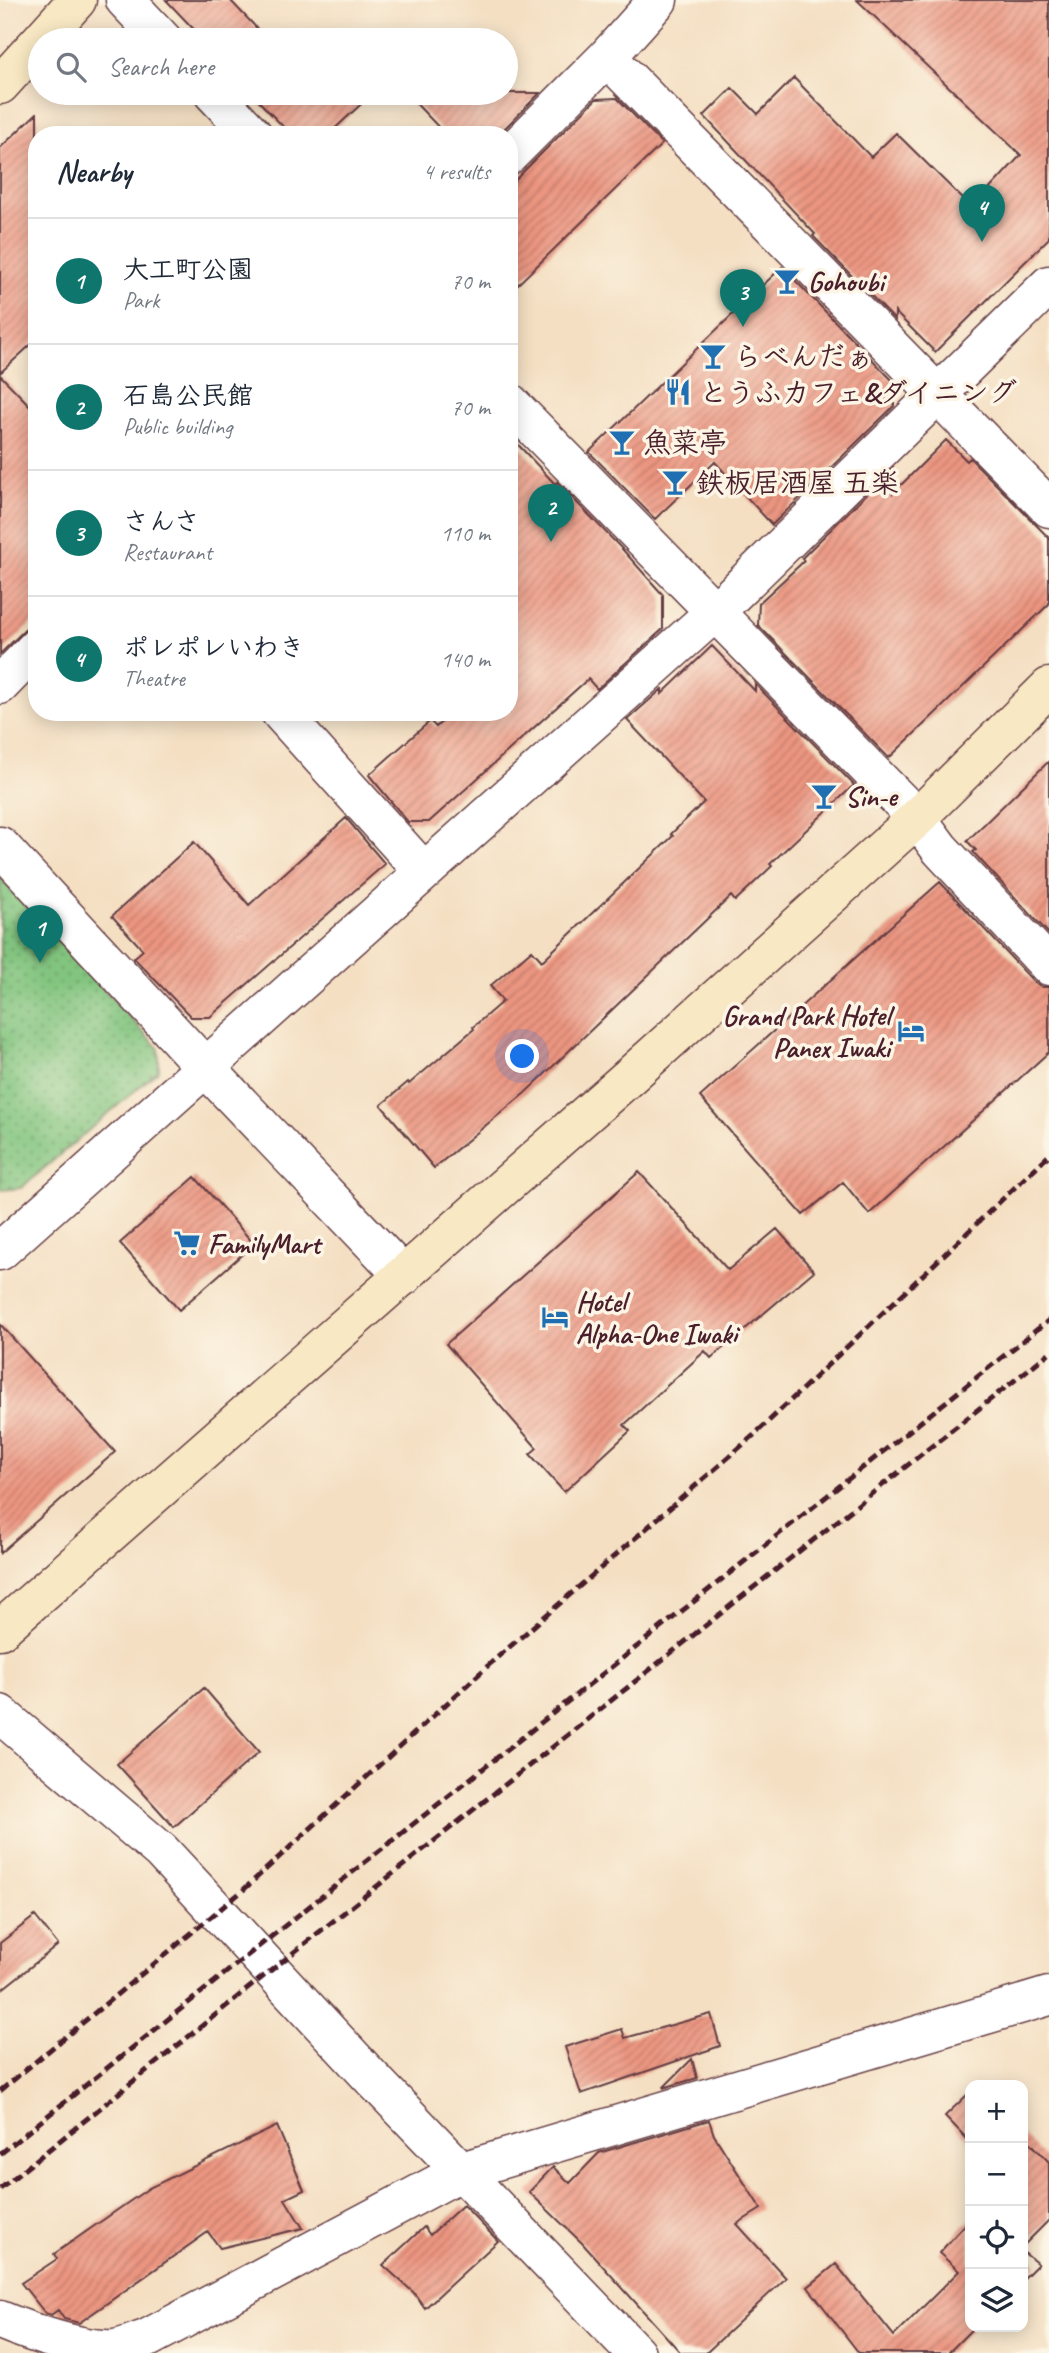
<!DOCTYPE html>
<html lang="en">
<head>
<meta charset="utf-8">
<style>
  :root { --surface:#fff; --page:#f6f6f7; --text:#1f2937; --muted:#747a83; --line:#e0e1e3; --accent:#0f766e }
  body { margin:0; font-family:Caveat,"Klee One",sans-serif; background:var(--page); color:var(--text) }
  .controls { position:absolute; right:21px; bottom:21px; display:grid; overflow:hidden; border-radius:14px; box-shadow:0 4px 18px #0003 }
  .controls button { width:63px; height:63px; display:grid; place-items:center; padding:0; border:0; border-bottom:2px solid var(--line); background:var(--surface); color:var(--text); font:35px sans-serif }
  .you { position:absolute; left:523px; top:1057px; width:24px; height:24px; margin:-18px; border:5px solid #fff; border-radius:50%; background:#1a73e8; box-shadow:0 0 0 10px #1a73e833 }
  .badge { display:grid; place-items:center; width:46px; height:46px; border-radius:50%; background:var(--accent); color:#fff; font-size:23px; font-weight:700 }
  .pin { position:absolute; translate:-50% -58px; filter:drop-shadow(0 2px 4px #0008) }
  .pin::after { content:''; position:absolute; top:37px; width:24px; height:21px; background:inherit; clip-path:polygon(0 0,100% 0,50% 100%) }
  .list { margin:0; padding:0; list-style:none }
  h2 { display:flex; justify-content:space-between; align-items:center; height:91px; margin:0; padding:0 28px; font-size:30px }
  h2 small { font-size:23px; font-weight:400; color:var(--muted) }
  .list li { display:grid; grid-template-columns:46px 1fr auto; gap:21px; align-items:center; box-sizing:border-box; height:126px; padding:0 28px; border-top:2px solid var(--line) }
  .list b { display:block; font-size:26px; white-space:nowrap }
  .list p { margin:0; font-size:23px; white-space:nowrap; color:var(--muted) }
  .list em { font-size:23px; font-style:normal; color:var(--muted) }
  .icon { flex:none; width:38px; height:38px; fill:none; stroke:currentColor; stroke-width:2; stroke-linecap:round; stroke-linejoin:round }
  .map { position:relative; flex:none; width:1049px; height:2353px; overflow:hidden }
  .search { position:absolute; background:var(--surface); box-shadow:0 4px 18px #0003; left:28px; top:28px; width:490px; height:77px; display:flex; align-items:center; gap:18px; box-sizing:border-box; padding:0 24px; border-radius:38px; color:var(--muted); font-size:26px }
  .panel { position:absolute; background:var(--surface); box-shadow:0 4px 18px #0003; left:28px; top:126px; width:490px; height:595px; border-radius:28px }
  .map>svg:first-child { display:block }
  .park { fill:url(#park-dots); stroke:#667255; stroke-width:2 }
  .building { fill:url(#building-hatch) }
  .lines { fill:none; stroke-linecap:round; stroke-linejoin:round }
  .street-casing { stroke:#643c42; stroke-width:41 }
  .secondary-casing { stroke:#643c42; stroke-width:41 }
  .street { stroke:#fff; stroke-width:38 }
  .secondary { stroke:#f8e8c3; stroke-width:38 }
  .rail { stroke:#4a1f2b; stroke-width:5; stroke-dasharray:10 5; stroke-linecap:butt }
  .labels { text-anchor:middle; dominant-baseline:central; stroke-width:7; stroke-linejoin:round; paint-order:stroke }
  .poi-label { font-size:28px; font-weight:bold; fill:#4a1f2b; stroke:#fcf5e5; text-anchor:start }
</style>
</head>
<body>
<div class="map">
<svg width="1049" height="2353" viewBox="0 0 1049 2353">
  <defs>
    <pattern id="park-dots" width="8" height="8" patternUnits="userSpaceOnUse" patternTransform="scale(1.75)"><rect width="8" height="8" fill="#82c57f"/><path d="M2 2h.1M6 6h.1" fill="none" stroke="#6c9f68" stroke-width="1.8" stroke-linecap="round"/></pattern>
    <pattern id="building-hatch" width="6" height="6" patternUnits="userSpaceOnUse" patternTransform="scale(1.75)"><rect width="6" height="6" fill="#ec9681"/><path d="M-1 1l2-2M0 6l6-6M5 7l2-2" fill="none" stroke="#c17a6a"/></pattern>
  </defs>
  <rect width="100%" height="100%" fill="#fcf5e5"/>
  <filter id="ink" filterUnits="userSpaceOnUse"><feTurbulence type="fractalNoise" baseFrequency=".0143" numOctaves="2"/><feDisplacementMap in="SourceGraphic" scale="14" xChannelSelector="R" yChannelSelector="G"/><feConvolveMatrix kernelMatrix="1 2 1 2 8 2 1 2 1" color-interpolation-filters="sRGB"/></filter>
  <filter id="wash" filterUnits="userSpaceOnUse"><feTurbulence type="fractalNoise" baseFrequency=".00686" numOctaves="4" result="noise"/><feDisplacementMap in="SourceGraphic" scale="28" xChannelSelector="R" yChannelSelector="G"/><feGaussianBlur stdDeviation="1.57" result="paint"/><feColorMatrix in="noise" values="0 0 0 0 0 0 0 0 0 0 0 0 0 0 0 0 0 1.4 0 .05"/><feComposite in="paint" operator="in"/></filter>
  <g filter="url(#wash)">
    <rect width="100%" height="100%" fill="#f4dfc2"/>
    <path class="park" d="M0,877L159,1049V1070L21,1188L2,1190L0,1188Z"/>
    <g id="blocks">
      <path class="building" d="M166,0H230L268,40H204Z
        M857,0H1049V238L935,352L895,312V320L813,236L815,234L704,116L732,88L758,114L794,78L871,157L896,133L972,208L1021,155Z
        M251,93H373L328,135H291Z
        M406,93H540L498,135H446Z
        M617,98L662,144L509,293V186L596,99Z
        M37,113V339L0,373V148Z
        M782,267L894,382V406L772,525L715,462L655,519L589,452Z
        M0,375L37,413V618L0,654Z
        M509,435L555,484L557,482L623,550L663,595V629L597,689L588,679L429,822H408L369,775L430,721L436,727L452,712H509Z
        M946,440L967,461L970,458L1049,538V604L889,758L758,625L759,603L804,561L802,558L893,468V493Z
        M712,646L755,691V684L854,785L770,864L772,866L735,901L731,896L525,1093L434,1168L381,1105L408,1082L409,1084L474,1029L473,1027L503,1001L490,986L532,950L542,961L673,836L671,834L704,802L627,720L662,689V694Z
        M1049,761V934L973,852L976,850L967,841Z
        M346,818L385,864L210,1017H191L134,958L143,950L112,916L194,842L249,905Z
        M940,882L1033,981L1042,987H1049V1052L869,1214L843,1182L803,1215L700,1097Z
        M639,1172L728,1270L777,1229L814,1271L711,1358L705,1351L624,1425L630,1431L564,1492L530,1454L537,1448L446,1344Z
        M195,1177L254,1244L179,1310L120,1243Z
        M0,1324L115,1452L0,1553Z
        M204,1688L259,1752L174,1827L117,1764Z
        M35,1916L58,1945L0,1991V1943Z
        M711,2014L720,2046L581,2094L565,2047L622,2029L625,2038Z
        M692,2059L697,2078L663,2088Z
        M970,2092V2142L945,2116Z
        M709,2120L714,2135L761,2209L737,2224L786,2278L706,2353H681L582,2243L529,2192L553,2167L570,2183L599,2153Z
        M277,2126L304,2190L285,2199L303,2228L220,2248L208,2232L79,2323L64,2319L58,2310L51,2315L45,2313L21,2283L57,2259L54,2254L149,2188Z
        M1023,2135L1049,2162V2220L1023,2246Z
        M463,2205L498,2241L425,2308L413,2292L383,2265L424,2227L430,2235Z
        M970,2219V2327H974L948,2353H859L808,2287L836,2264L894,2336L959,2271L939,2253Z
        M1023,2252L1038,2264L1023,2279Z"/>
    </g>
  </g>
  <g filter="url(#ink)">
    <use href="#blocks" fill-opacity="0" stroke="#643c42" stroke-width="2"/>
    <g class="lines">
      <defs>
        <path id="street" d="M125,0L163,40
          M607,57L1049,508
          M213,93L253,135
          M509,155L607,57L658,0
          M509,402L917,818L940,849L1049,966
          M0,685L37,647
          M280,712L424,872
          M0,846L204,1066L404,1276
          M0,1251L715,612L1049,285
          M0,1714L161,1851L367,2073L636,2353
          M0,2320C29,2332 82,2351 114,2349C124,2348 136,2342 146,2339L462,2171L1049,1996"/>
        <path id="secondary" d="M41,40L77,0
          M0,85L40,41
          M0,1630L630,1076L917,818L1049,687"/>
      </defs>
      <use href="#street" class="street-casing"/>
      <use href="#secondary" class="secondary-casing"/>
      <use href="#street" class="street"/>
      <use href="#secondary" class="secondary"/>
      <path class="rail" d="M0,2091L241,1892L491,1663L753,1436L1049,1155
        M0,2154L253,1951L1049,1320
        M0,2189L240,1995L1049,1353"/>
    </g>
  </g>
  <defs>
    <symbol id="bar-bare" viewBox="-9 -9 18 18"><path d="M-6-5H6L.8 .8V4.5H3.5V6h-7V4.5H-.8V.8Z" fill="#1f6fb2" stroke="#fcf5e5" stroke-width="2.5" paint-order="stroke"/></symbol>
    <symbol id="restaurant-bare" viewBox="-9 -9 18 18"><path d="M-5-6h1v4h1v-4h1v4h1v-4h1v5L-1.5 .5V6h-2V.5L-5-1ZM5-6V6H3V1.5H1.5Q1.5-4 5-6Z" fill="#1f6fb2" stroke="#fcf5e5" stroke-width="2.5" paint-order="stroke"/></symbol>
    <symbol id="hotel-bare" viewBox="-9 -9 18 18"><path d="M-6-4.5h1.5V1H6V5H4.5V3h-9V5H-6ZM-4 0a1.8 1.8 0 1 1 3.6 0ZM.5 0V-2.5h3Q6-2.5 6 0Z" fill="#1f6fb2" stroke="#fcf5e5" stroke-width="2.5" paint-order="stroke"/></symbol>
    <symbol id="supermarket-bare" viewBox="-9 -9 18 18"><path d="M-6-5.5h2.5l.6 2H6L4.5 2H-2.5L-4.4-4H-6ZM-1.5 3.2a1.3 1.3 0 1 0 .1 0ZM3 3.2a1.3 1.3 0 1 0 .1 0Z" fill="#1f6fb2" stroke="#fcf5e5" stroke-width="2.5" paint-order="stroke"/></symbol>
  </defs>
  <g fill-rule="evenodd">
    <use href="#bar-bare" x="768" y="262" width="38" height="38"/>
    <use href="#bar-bare" x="694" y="337" width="38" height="38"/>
    <use href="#restaurant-bare" x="659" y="373" width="38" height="38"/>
    <use href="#bar-bare" x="603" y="423" width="38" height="38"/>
    <use href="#bar-bare" x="656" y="463" width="38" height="38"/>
    <use href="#bar-bare" x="805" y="777" width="38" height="38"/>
    <use href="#hotel-bare" x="892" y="1012" width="38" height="38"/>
    <use href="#supermarket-bare" x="168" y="1224" width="38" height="38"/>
    <use href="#hotel-bare" x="536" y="1298" width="38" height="38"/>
  </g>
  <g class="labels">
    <g class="poi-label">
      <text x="808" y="281">Gohoubi</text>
      <text x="734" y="356">らべんだぁ</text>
      <text x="699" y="392">とうふカフェ&amp;ダイニング</text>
      <text x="643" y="442">魚菜亭</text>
      <text x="696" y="482">鉄板居酒屋 五楽</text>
      <text x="845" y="796">Sin-e</text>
      <text x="890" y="1015" text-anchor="end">Grand Park Hotel<tspan x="890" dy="32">Panex Iwaki</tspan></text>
      <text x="208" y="1243">FamilyMart</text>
      <text x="576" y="1301">Hotel<tspan x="576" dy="32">Alpha-One Iwaki</tspan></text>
    </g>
  </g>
</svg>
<div class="controls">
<button>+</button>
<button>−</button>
<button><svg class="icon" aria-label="locate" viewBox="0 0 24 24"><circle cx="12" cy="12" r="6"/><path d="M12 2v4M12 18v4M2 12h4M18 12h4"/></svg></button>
<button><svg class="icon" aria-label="layers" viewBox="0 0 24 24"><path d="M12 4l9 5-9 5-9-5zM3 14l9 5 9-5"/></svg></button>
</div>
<div class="you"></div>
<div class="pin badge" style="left:40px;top:963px">1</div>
<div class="pin badge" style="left:551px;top:542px">2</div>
<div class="pin badge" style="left:743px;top:327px">3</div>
<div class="pin badge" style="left:982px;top:242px">4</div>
<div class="search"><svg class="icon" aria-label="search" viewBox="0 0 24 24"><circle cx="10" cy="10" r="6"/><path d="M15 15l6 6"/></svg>Search here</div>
<section class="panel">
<h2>Nearby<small>4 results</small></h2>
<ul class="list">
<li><span class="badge">1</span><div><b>大工町公園</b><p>Park</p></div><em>70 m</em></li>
<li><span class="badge">2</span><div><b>石島公民館</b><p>Public building</p></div><em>70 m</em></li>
<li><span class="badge">3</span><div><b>さんさ</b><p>Restaurant</p></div><em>110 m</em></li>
<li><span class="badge">4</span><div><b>ポレポレいわき</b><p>Theatre</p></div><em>140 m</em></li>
</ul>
</section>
</div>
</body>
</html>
